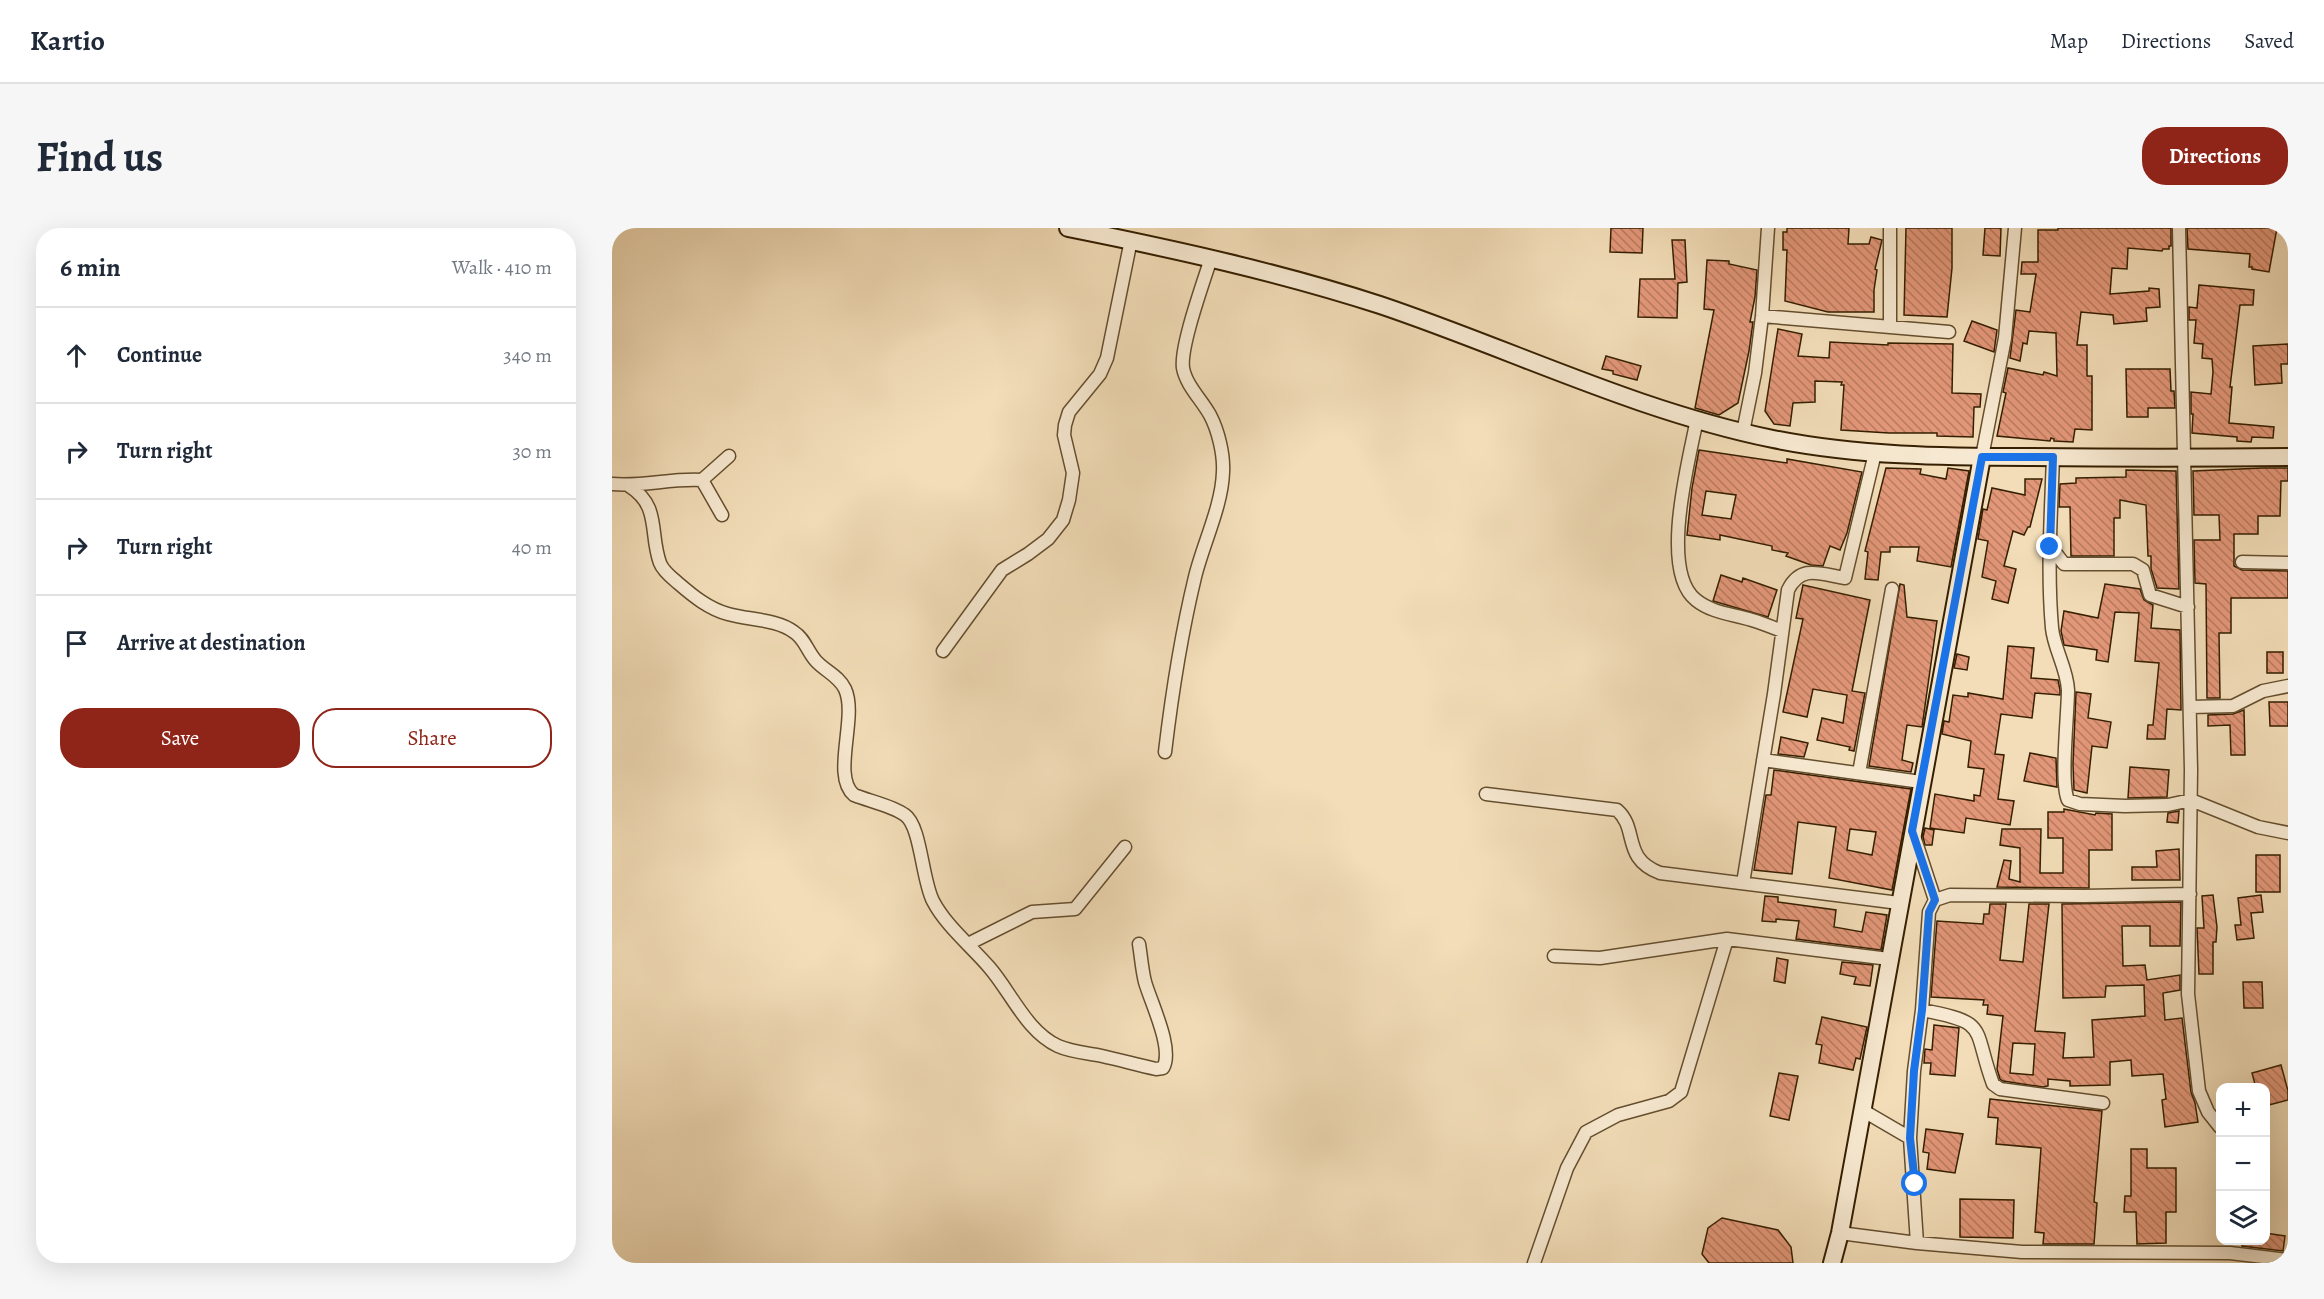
<!DOCTYPE html>
<html lang="en">
<head>
<meta charset="utf-8">
<style>
  :root { --surface:#fff; --page:#f6f6f7; --text:#1f2937; --muted:#747a83; --line:#e0e1e3; --accent:#8f2418 }
  body { margin:0; font-family:Alegreya,serif; background:var(--page); color:var(--text) }
  .controls { position:absolute; right:18px; bottom:18px; display:grid; overflow:hidden; border-radius:12px; box-shadow:0 6px 24px #0002 }
  .controls button { width:54px; height:54px; display:grid; place-items:center; padding:0; border:0; border-bottom:2px solid var(--line); background:var(--surface); color:var(--text); font:30px sans-serif }
  .stop { position:absolute; width:18px; height:18px; margin:-14px; border:4px solid #1a73e8; border-radius:50%; background:#fff }
  .stop.end { background:#1a73e8; border-color:#fff; box-shadow:0 2px 6px #0008 }
  .list { margin:0; padding:0; list-style:none }
  h2 { display:flex; justify-content:space-between; align-items:center; height:78px; margin:0; padding:0 24px; font-size:26px }
  h2 small { font-size:20px; font-weight:400; color:var(--muted) }
  .list li { display:grid; grid-template-columns:39px 1fr auto; gap:18px; align-items:center; box-sizing:border-box; height:96px; padding:0 24px; border-top:2px solid var(--line) }
  .list b { display:block; font-size:22px; white-space:nowrap }
  .list em { font-size:20px; font-style:normal; color:var(--muted) }
  .actions { display:flex; gap:12px; padding:18px 24px }
  .actions a { flex:1; padding:14px 0; border:2px solid var(--accent); border-radius:24px; text-align:center; font-size:21px; color:var(--accent) }
  .actions .main { background:var(--accent); color:#fff }
  .icon { flex:none; width:33px; height:33px; fill:none; stroke:currentColor; stroke-width:2; stroke-linecap:round; stroke-linejoin:round }
  .map { position:relative; flex:none; width:1676px; height:1035px; overflow:hidden; border-radius:24px }
  header { display:flex; align-items:center; gap:36px; box-sizing:border-box; height:84px; padding:0 30px; background:var(--surface); border-bottom:2px solid var(--line) }
  header strong { font-size:28px }
  nav { display:flex; gap:33px; margin-inline-start:auto; font-size:21px }
  .intro { display:flex; align-items:center; justify-content:space-between; box-sizing:border-box; height:144px; padding:0 36px }
  h1 { margin:0; font-size:42px }
  .button { padding:15px 27px; border-radius:24px; background:var(--accent); color:#fff; font-size:21px; font-weight:700 }
  main { display:flex; gap:36px; padding:0 36px }
  aside { flex:1; background:var(--surface); border-radius:24px; box-shadow:0 6px 24px #0002 }
  .map>svg:first-child { display:block }
  .building { fill:url(#building-back-hatch); stroke:#351f00; stroke-width:1.5; fill-rule:evenodd }
  .lines { fill:none; stroke-linecap:round; stroke-linejoin:round }
  .street-casing { stroke:#644e2e; stroke-width:15 }
  .secondary-casing { stroke:#351f00; stroke-width:20 }
  .street { stroke:#f7e9d1; stroke-width:12 }
  .secondary { stroke:#f7e9d1; stroke-width:16 }
  .route { stroke:#1a73e8; stroke-width:8 }
</style>
</head>
<body>
<header>
<strong>Kartio</strong>
<nav><a>Map</a><a>Directions</a><a>Saved</a></nav>
</header>
<div class="intro"><h1>Find us</h1><a class="button">Directions</a></div>
<main>
<aside>
<h2>6 min<small>Walk · 410 m</small></h2>
<ul class="list">
<li><svg class="icon" aria-label="ahead" viewBox="0 0 24 24"><path d="M12 20V5M6 11l6-6 6 6"/></svg><div><b>Continue</b></div><em>340 m</em></li>
<li><svg class="icon" aria-label="right" viewBox="0 0 24 24"><path d="M7 20v-9h11M14 6l5 5-5 5"/></svg><div><b>Turn right</b></div><em>30 m</em></li>
<li><svg class="icon" aria-label="right" viewBox="0 0 24 24"><path d="M7 20v-9h11M14 6l5 5-5 5"/></svg><div><b>Turn right</b></div><em>40 m</em></li>
<li><svg class="icon" aria-label="arrive" viewBox="0 0 24 24"><path d="M6 21V4h12l-3 4 3 4H6"/></svg><div><b>Arrive at destination</b></div></li>
</ul>
<div class="actions"><a class="main">Save</a><a>Share</a></div>
</aside>
<div class="map">
<svg width="1676" height="1035" viewBox="0 0 1676 1035">
  <defs>
    <pattern id="building-back-hatch" width="6" height="6" patternUnits="userSpaceOnUse" patternTransform="scale(1.5)"><rect width="6" height="6" fill="#e39779"/><path d="M-1 5l2 2M0 0l6 6M5-1l2 2" fill="none" stroke="#b97b61"/></pattern>
  </defs>
  <rect width="100%" height="100%" fill="#f2ddb8"/>
  <filter id="stains"><feTurbulence type="fractalNoise" baseFrequency=".00333" numOctaves="4"/><feColorMatrix values="0 0 0 0 .2 0 0 0 0 .09 0 0 0 0 .02 0 0 0 .5 -.17"/></filter>
  <radialGradient id="worn" r=".72"><stop offset=".6" stop-color="#630" stop-opacity="0"/><stop offset="1" stop-color="#630" stop-opacity=".3"/></radialGradient>
  <path class="building" d="M999,0H1031L1030,25L998,24Z
    M1175,0H1237L1236,16H1257L1259,9L1270,12L1263,41L1265,42L1262,62V84H1216L1173,73L1175,22H1171V4H1175Z
    M1294,0H1340V40L1335,89L1292,87Z
    M1373,0H1389L1388,28L1371,27Z
    M1446,0H1559V18H1557V21H1551L1550,23L1516,20L1515,41L1500,40L1498,66L1537,63V60L1547,61L1548,79L1534,80L1535,93L1502,96L1501,87L1469,84L1465,117H1475V148H1480V202L1463,201L1461,214L1442,213V211L1439,210L1438,213L1385,208L1394,165L1391,164L1396,140L1431,147L1432,144L1445,148L1444,105L1417,103L1415,116L1411,115L1408,133L1398,130L1404,82L1418,84L1424,46H1409L1410,34H1426V2H1446Z
    M1575,0H1665L1657,44L1640,41V39H1637L1638,26L1576,21Z
    M1060,12H1073L1075,54L1066,55L1065,90L1026,89L1028,51H1063Z
    M1095,32L1117,33V36L1145,42L1143,69L1138,94H1141L1137,123L1126,175L1107,187L1083,180L1102,82L1092,81Z
    M1587,57L1642,62L1641,77H1628L1618,159H1620L1617,195L1662,199L1661,210L1640,209L1639,214L1625,213V209L1580,205L1581,186H1579V164L1599,166L1601,144L1600,131L1590,130L1591,116L1582,115L1584,92H1577V79L1585,80Z
    M1360,93L1385,102L1382,124L1352,113Z
    M1166,101L1190,106L1186,128L1217,130L1218,114L1276,117V115L1341,116L1340,165L1369,166L1368,179H1362L1361,209L1325,208V205H1277L1229,202L1232,157H1229L1230,154L1203,153V174L1181,175L1178,198L1162,196L1153,183Z
    M1676,116V136H1669L1670,155L1643,157L1641,118Z
    M994,128L1029,138L1025,152L1001,146V143L990,141Z
    M1514,141H1558L1559,163H1562L1563,180H1536V189H1515Z
    M1087,222L1175,235V231L1250,244L1235,305L1228,322L1218,318L1211,338L1199,337L1174,328L1176,325L1160,322V318L1108,307V312L1075,307L1080,260ZM1094,263L1124,267L1119,291L1090,287Z
    M1274,240L1309,241L1308,246L1334,251L1336,240L1357,243L1339,339L1305,333L1307,319H1278V324H1269L1266,352L1253,351L1256,324L1253,323Z
    M1651,240H1676V253H1669L1668,288H1646V306H1622V338L1630,342L1676,343V370H1619V405H1607L1608,470H1595L1594,356L1583,355L1582,312H1608L1607,287H1582L1581,243Z
    M1514,242L1564,243L1567,361L1545,360L1539,341V328H1536L1534,277L1508,272V290H1502V328H1459L1458,279H1447L1448,256L1464,255V250L1514,249Z
    M1413,251H1430L1418,299H1416L1412,307L1401,303L1392,338L1404,341L1396,375L1380,371L1384,353L1370,349L1376,313L1366,311L1371,281L1375,282L1380,260L1413,267Z
    M1109,347L1130,354L1131,350L1165,362L1156,389L1101,373Z
    M1288,356L1292,357L1295,389L1325,393L1310,499L1295,497L1290,532L1301,535L1299,544L1257,538Z
    M1493,356L1528,361L1532,372L1541,377L1539,400L1568,402L1569,482L1555,481L1553,511H1535L1536,497H1541L1547,435L1523,433L1527,385L1503,384L1496,434L1484,432L1485,422L1452,417L1449,403L1452,383L1486,390Z
    M1191,357L1258,372L1240,463L1253,465L1242,523L1237,522L1238,519L1205,512L1210,490L1231,495L1235,467L1201,461L1195,489L1171,484L1191,391L1184,390Z
    M1396,418L1422,420L1419,450L1446,452L1448,462V467L1423,465L1420,490L1389,486L1383,526L1392,527L1386,571L1402,573L1398,597L1354,590L1352,605L1318,600L1323,566L1362,573V567L1368,568L1372,541L1356,539L1359,513L1330,506L1332,493L1337,494L1341,467L1356,469V465L1391,471Z
    M1655,424H1671V445H1655Z
    M1345,426L1357,429L1355,442L1342,440Z
    M1464,464L1479,466L1476,490L1499,494L1495,520L1480,518L1475,565L1462,562L1461,536Z
    M1657,474H1676V498H1658Z
    M1632,482L1633,527H1619L1618,497L1596,498V487L1621,486Z
    M1169,509L1196,515L1192,529L1166,526Z
    M1418,525L1444,530L1445,559L1412,553Z
    M1518,539L1557,542L1555,569L1516,570Z
    M1162,542L1299,561L1280,662L1217,650L1224,599L1186,594L1180,646L1142,642L1154,567H1159ZM1238,601L1264,604L1260,627L1235,622Z
    M1452,581L1483,587L1484,585L1500,586V622H1477V660L1385,659L1392,632L1399,633L1397,651L1408,654V620L1388,617L1390,601H1429L1428,645H1451V610H1436V584H1452Z
    M1567,583L1566,595L1555,594L1556,585Z
    M1313,600L1322,602L1320,617H1313L1311,609Z
    M1567,621L1568,652H1520V639H1545L1544,623Z
    M1644,627H1668V664H1644Z
    M1601,667L1605,699L1604,714H1601V746H1587L1585,700H1592L1590,668Z
    M1649,667L1651,684L1639,685L1642,710L1625,712L1623,697H1629L1626,670Z
    M1153,668L1166,669V674L1224,682L1222,699L1250,704L1254,684L1275,687L1269,722L1184,711L1187,693L1164,691V694L1150,693Z
    M1569,674L1568,718H1538V698H1510L1511,738L1533,737L1535,752L1568,747V762L1551,765L1553,792L1570,790L1579,864L1583,875L1586,894L1553,899L1550,872L1554,871L1551,846L1520,848L1519,832L1498,834V857L1458,858V853L1436,851V858L1431,859L1391,853L1388,851L1385,841L1391,788L1375,786L1376,777H1371L1372,772L1319,769L1325,693L1371,696L1372,686H1377L1378,676H1394L1388,732L1411,734L1417,676H1437L1423,803L1453,805L1451,830L1482,829L1480,792L1533,788L1532,757L1494,758L1493,769L1451,770L1450,676ZM1401,815L1423,816L1421,847L1398,845Z
    M1165,730L1176,732L1173,755L1162,753Z
    M1230,734L1261,737L1258,758L1242,756L1244,749L1228,746Z
    M1631,754H1650L1651,780H1632Z
    M1210,789L1255,799L1248,831L1244,830L1241,842L1207,835L1210,817L1204,816Z
    M1322,797L1347,800L1343,848L1318,846L1319,835H1312L1313,821L1320,822Z
    M1669,837L1676,863V872L1653,878V860H1644L1640,845Z
    M1167,845L1186,848L1177,892L1158,888Z
    M1378,871L1490,883L1482,974L1485,975L1482,1016H1431L1432,1005L1423,1004L1429,920L1384,916L1386,890L1376,889Z
    M1314,901L1351,906L1343,945L1315,941L1317,925L1311,924Z
    M1519,921H1535V940H1564V984H1554V1015L1525,1016L1524,984H1512L1513,968H1519Z
    M1348,971L1402,972L1401,1010L1348,1009Z
    M1110,990L1166,1002L1179,1019L1181,1035H1097L1090,1026L1096,1000Z
    M1653,1005L1673,1008L1671,1023L1630,1018L1631,1012H1653Z"/>
  <g class="lines">
    <defs>
      <path id="street" d="M1567,0L1579,542L1576,766L1587,863L1596,884L1608,899
        M1150,88L1337,104
        M1278,99V0
        M1085,191C1077,232 1047,343 1084,372C1100,385 1121,386 1140,392C1150,395 1160,399 1170,403
        M1131,204L1143,145L1150,88L1156,0
        M1370,229L1393,110L1403,0
        M1441,229C1439,286 1435,343 1440,400C1442,421 1455,440 1456,462C1456,485 1448,555 1456,572L1468,576L1513,578L1556,577L1579,572L1646,599L1676,605
        M90,252L110,287
        M0,256C30,259 59,250 90,252L117,228
        M17,258C49,278 37,305 48,335C51,343 60,350 66,355C81,368 97,381 116,386C137,392 165,391 182,404C193,411 195,423 204,433C213,443 227,448 233,461C246,489 219,548 242,567C257,573 281,578 293,587C309,598 310,652 321,673C334,698 359,718 377,739C399,764 414,803 446,818C459,824 476,825 490,828C508,832 526,837 544,841L551,840C562,821 539,775 533,754C530,742 529,728 527,716
        M1439,319L1452,336H1521L1531,342L1538,367L1576,379
        M1630,334L1676,335
        M331,423L390,342L416,326L436,311L451,292L457,272L461,245L452,207L453,197L457,184L488,146L495,130L519,12
        M1578,479L1621,478L1651,463L1676,458
        M553,524C560,465 569,407 583,349C591,316 610,278 611,244C612,226 606,202 598,187C589,171 574,157 571,140C568,118 592,53 599,30
        M1151,532L1309,554
        M1247,545L1280,361
        M874,566L1005,582C1027,601 1009,630 1048,645L1287,675
        M1302,608L1323,672
        M1131,655L1162,466L1176,362C1189,336 1208,346 1233,350L1263,225
        M356,716L420,684L463,681L513,619
        M942,728L988,730L1115,711L1277,731
        M1310,782C1378,795 1360,798 1381,856L1388,861L1491,875
        M1250,882L1298,910
        M1228,1005L1305,1015L1410,1024L1618,1025L1676,1032
        M1305,1015L1298,910L1302,843L1310,782L1317,684L1323,672L1338,667L1472,668L1578,666
        M922,1035L955,940L974,904L1006,887L1057,873L1069,864L1115,711"/>
      <path id="secondary" d="M456,0C561,21 666,44 768,77C899,121 1024,183 1161,211C1245,228 1332,229 1418,229C1504,230 1590,230 1676,229
        M1220,1035L1228,1005L1370,229"/>
    </defs>
    <use href="#street" class="street-casing"/>
    <use href="#secondary" class="secondary-casing"/>
    <use href="#street" class="street"/>
    <use href="#secondary" class="secondary"/>
  </g>
  <g class="lines">
    <path class="route" d="M1303,956L1298,910L1302,843L1310,782L1317,684L1323,672L1300,603L1370,229H1441L1438,319"/>
  </g>
  <rect width="100%" height="100%" filter="url(#stains)"/>
  <rect width="100%" height="100%" fill="url(#worn)"/>
</svg>
<div class="controls">
<button>+</button>
<button>−</button>
<button><svg class="icon" aria-label="layers" viewBox="0 0 24 24"><path d="M12 4l9 5-9 5-9-5zM3 14l9 5 9-5"/></svg></button>
</div>
<div class="stop" style="left:1303px;top:956px"></div>
<div class="stop end" style="left:1438px;top:319px"></div>
</div>
</main>
</body>
</html>
